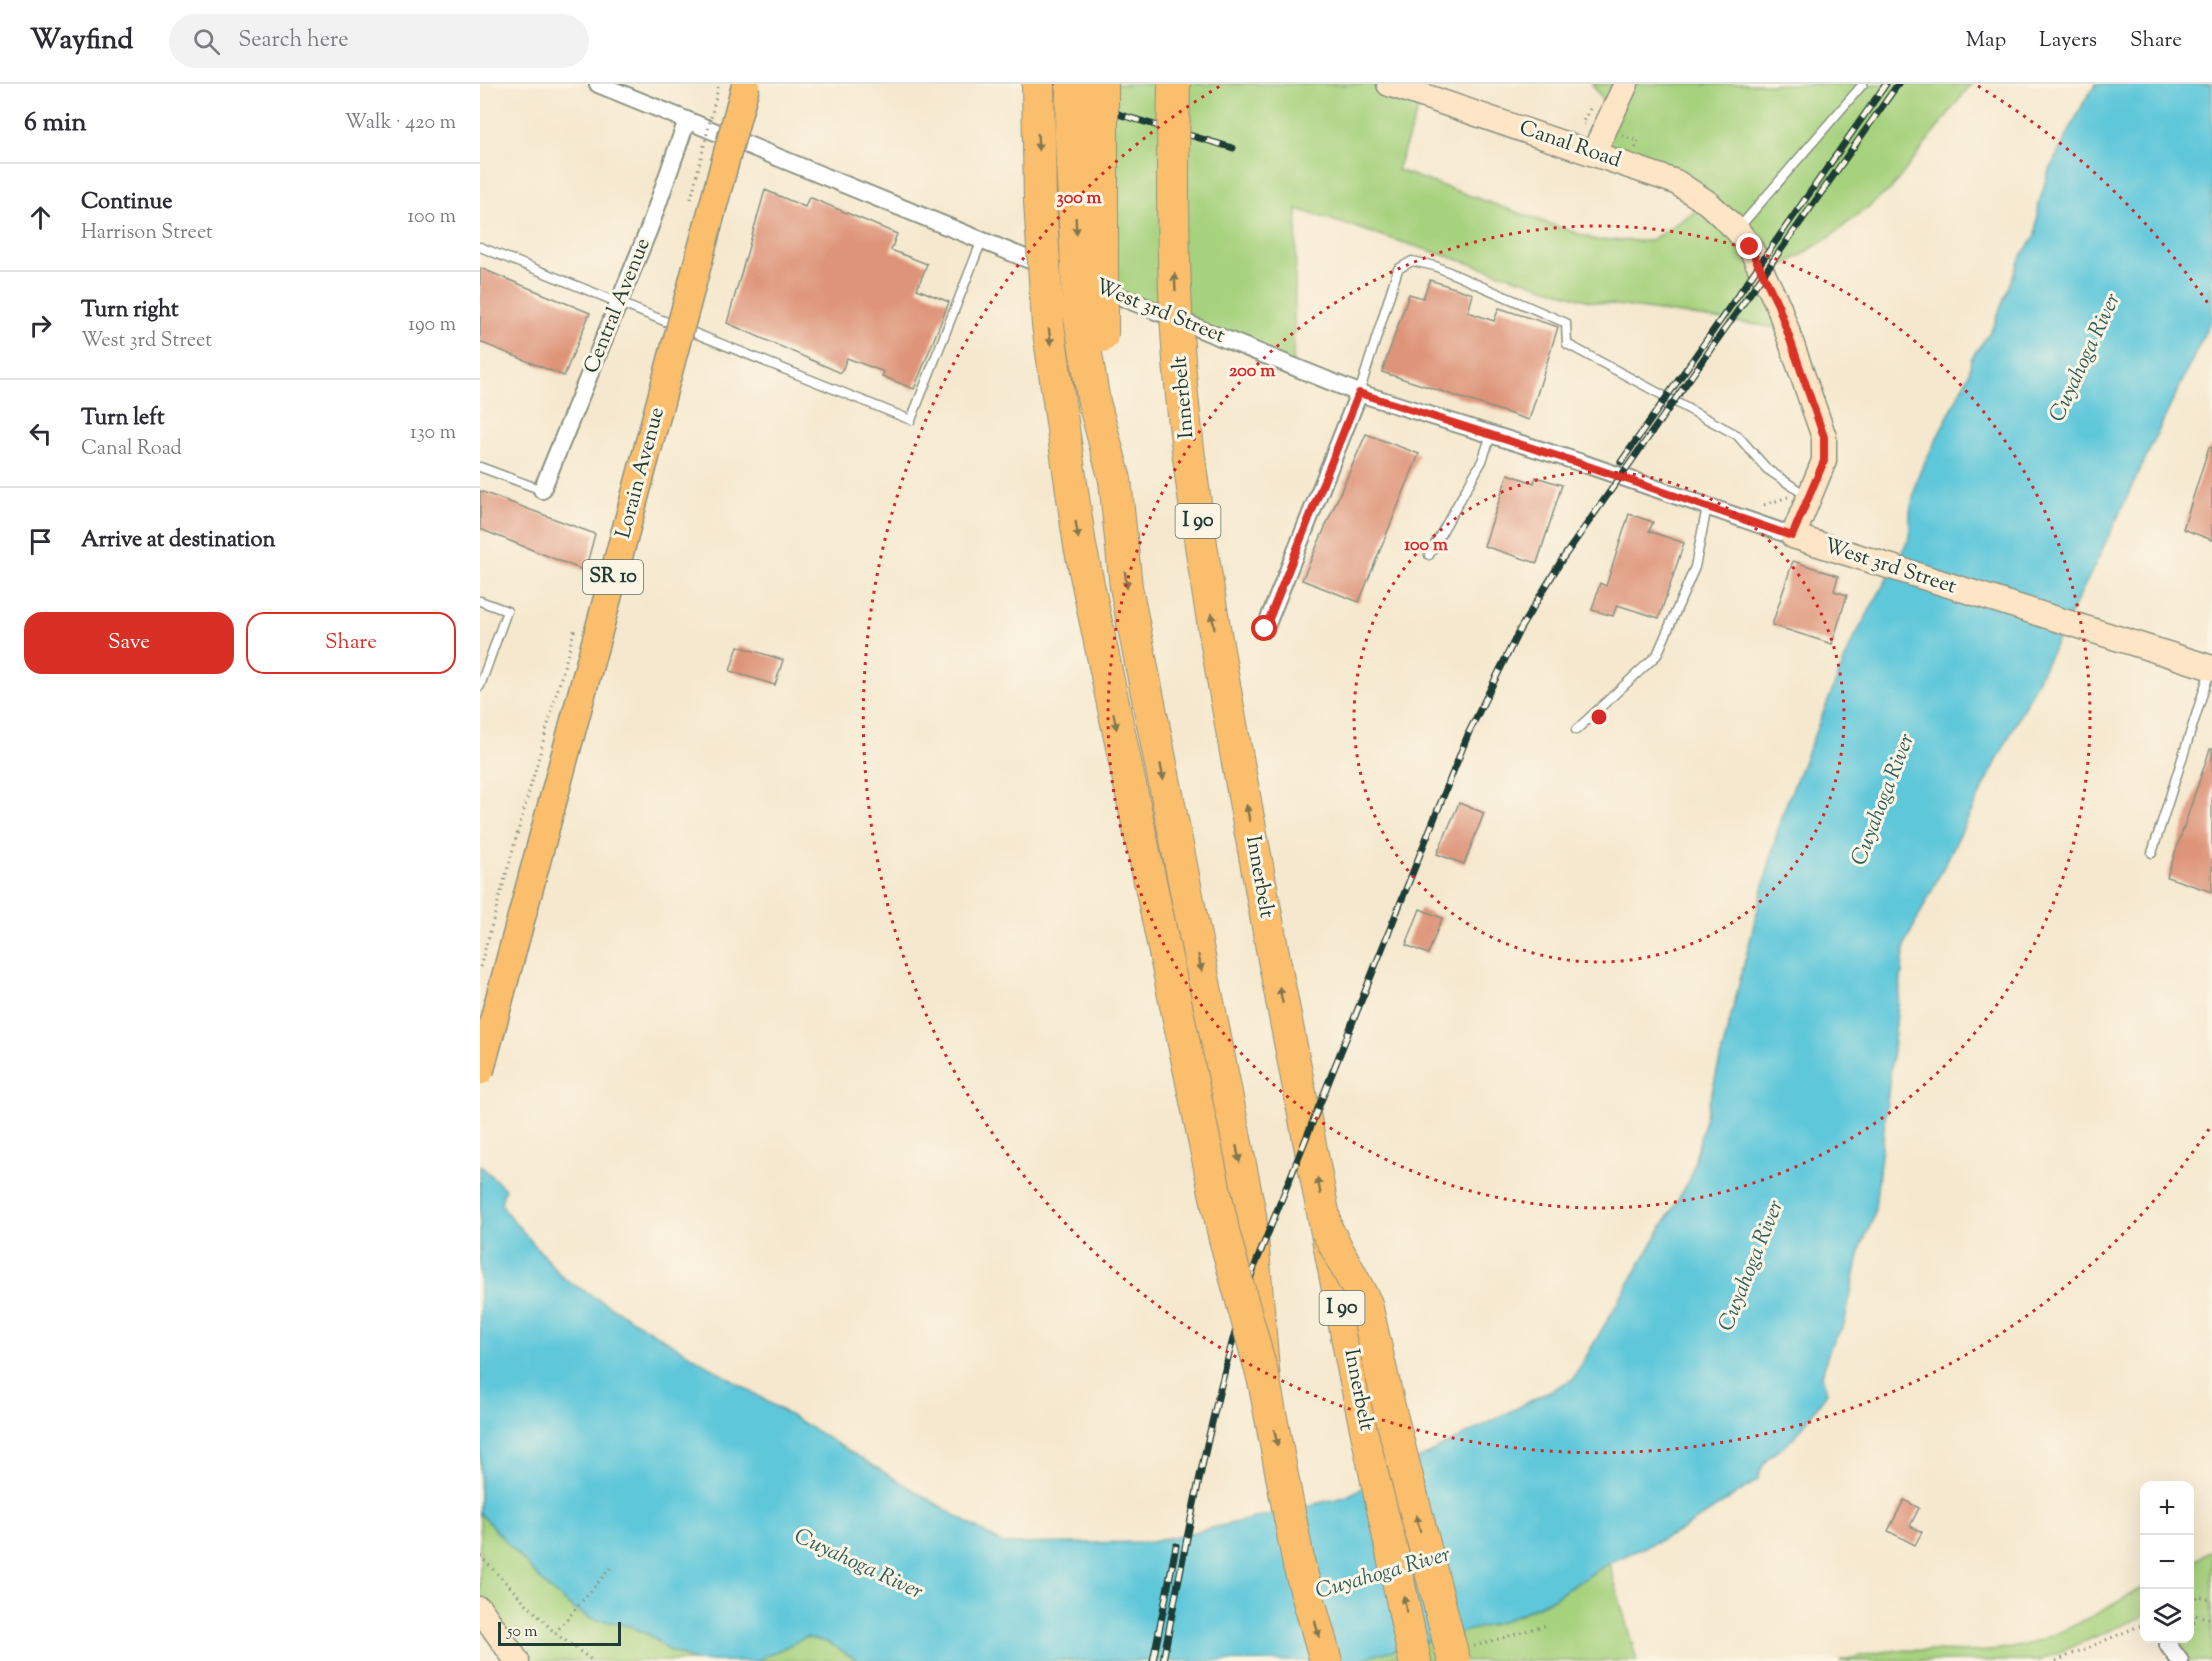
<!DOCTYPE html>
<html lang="en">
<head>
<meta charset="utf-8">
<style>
  :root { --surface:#fff; --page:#f2f2f3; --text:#2b2b33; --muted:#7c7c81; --line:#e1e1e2; --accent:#d93025 }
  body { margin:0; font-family:"Sorts Mill Goudy",serif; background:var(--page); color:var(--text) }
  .controls { position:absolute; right:18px; bottom:18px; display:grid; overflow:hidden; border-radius:12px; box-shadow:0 6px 24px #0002 }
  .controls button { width:54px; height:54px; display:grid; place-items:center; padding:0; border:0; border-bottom:2px solid var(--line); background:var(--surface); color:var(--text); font:30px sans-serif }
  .scale { position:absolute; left:18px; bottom:15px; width:123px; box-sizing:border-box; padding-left:6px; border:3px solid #1f3d34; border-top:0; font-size:16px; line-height:21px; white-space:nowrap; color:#1f3d34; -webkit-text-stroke:4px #fcf5e5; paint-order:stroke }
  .stop { position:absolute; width:18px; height:18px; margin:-14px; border:4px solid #d93025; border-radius:50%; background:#fff }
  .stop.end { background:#d93025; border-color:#fff; box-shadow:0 2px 6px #0008 }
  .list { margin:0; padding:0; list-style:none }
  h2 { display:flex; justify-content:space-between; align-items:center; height:78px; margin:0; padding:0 24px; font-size:26px }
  h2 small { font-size:20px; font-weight:400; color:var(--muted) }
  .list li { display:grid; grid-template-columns:39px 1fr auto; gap:18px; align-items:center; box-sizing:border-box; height:108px; padding:0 24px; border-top:2px solid var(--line) }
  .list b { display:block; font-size:22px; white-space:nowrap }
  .list p { margin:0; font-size:20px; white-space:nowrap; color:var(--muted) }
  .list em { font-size:20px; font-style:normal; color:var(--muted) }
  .actions { display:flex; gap:12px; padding:18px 24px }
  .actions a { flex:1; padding:14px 0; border:2px solid var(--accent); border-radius:18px; text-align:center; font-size:21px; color:var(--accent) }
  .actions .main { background:var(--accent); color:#fff }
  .icon { flex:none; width:33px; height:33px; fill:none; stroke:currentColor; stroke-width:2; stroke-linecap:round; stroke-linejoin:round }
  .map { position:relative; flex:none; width:1732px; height:1577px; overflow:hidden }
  header { display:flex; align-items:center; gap:36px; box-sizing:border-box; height:84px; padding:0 30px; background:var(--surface); border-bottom:2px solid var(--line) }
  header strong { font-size:28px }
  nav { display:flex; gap:33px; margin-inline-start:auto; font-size:21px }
  .search { width:420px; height:54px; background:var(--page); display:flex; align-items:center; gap:15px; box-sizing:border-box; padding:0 21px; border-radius:33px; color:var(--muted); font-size:22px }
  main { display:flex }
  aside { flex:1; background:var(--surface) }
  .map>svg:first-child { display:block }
  .green { fill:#a6d17d; stroke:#628758; stroke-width:1.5 }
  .water { fill:#5ec7da; stroke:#3e8287; stroke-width:1.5 }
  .building { fill:#de9479 }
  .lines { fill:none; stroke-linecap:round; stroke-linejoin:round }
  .lane-casing { stroke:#8a9281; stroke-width:11 }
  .street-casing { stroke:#8a9281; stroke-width:20 }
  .secondary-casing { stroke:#8a9281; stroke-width:27 }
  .highway-casing { stroke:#8a9281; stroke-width:34 }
  .path { stroke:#8a9281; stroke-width:3; stroke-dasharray:1.5 4.5; stroke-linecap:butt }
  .lane { stroke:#fff; stroke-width:8 }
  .street { stroke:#fff; stroke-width:16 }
  .secondary { stroke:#fde5c5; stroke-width:24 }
  .highway { stroke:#fabe6d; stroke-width:32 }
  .rail-casing { stroke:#1f3d34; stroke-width:7 }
  .rail { stroke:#fcf5e5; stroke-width:4.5; stroke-dasharray:14; stroke-linecap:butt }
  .primary-bridge-casing { stroke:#8a9281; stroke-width:30; stroke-linecap:butt }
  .highway-bridge-casing { stroke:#8a9281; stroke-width:34; stroke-linecap:butt }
  .path-bridge { stroke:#8a9281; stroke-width:3; stroke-dasharray:1.5 4.5; stroke-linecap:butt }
  .primary-bridge { stroke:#fabe6d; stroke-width:27 }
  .highway-bridge { stroke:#fabe6d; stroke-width:32 }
  .oneway { fill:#82774e }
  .route { stroke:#d93025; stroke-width:8 }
  .ring { fill:none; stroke:#d62828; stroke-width:3; stroke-dasharray:3 6 }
  .labels { text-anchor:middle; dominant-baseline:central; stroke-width:6; stroke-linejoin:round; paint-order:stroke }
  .shield { fill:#fcf5e5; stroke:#617469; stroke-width:1.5 }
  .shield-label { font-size:20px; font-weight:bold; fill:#1f3d34 }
  .street-label { font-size:21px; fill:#1f3d34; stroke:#fcf5e5 }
  .water-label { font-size:22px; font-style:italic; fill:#2f605e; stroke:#fcf5e5 }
  .centre { fill:#d62828; stroke:#fcf5e5; stroke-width:3 }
  .ring-label { font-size:18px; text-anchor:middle; font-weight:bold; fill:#d62828; stroke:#fcf5e5; stroke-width:6; stroke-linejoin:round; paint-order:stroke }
</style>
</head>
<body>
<header>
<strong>Wayfind</strong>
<div class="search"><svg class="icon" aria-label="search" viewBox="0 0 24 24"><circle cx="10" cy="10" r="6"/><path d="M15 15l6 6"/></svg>Search here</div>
<nav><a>Map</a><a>Layers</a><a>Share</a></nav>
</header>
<main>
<aside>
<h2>6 min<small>Walk · 420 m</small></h2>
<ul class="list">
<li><svg class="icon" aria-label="ahead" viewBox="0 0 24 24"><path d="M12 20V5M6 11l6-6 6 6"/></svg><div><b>Continue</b><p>Harrison Street</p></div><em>100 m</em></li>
<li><svg class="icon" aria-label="right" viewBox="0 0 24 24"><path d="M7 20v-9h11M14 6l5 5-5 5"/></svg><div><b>Turn right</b><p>West 3rd Street</p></div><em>190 m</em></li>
<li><svg class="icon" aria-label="left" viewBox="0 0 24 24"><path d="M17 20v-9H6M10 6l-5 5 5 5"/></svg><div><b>Turn left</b><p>Canal Road</p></div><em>130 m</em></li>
<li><svg class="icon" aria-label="arrive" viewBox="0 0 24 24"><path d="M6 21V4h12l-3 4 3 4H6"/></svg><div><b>Arrive at destination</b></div></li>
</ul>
<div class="actions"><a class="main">Save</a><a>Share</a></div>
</aside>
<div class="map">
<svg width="1732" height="1577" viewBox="0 0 1732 1577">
  <rect width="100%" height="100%" fill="#fcf5e5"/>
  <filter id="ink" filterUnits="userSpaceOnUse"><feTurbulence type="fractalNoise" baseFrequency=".0167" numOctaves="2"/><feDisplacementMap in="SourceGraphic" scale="12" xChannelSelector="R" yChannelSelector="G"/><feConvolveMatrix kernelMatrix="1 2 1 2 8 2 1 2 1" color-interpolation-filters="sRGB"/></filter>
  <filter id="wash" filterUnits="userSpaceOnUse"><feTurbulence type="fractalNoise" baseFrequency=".008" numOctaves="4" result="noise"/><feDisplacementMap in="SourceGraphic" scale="24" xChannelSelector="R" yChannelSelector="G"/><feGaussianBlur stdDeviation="1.35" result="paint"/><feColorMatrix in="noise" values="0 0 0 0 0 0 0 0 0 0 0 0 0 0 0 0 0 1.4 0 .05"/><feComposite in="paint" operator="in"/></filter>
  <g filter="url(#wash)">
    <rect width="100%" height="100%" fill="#f5e8ce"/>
    <path class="green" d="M557,0H909L943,11L917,86L1116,156L1170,157L1228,119L1114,68L1131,30L1112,0H1491L1411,105L1350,153L1313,176L1288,188L1306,245L1109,217L817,125L813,282L566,182Z
      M0,1429L70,1506L94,1525L110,1534L150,1542L171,1552L188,1566L217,1577H37L0,1525Z
      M1732,1466V1577H1700L1684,1555L1710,1554V1480Z
      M1129,1479L1157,1577H935L932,1566L903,1577H858L1021,1538L1065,1519Z
      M1664,1503V1532L1559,1577H1360C1383,1571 1408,1565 1432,1566C1467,1567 1502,1571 1536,1563C1581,1553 1624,1525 1664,1503Z
      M326,1553L347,1558L379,1577H276Z"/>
    <path class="water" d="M1616,0H1732V234L1613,485L1425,860L1394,1132L1381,1163L1364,1240L1349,1266L1342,1291L1347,1309C1335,1324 1324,1345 1309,1358C1292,1372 1284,1371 1278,1396L1202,1446L1129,1479L1070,1516L1021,1538L872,1577H379L347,1558L326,1553L276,1577H217L188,1566L171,1552L150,1542L110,1534L94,1525L70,1506L0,1429V1081L25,1105L21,1118L26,1128L83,1194L523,1460L671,1458L865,1413L1093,1295L1210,1095L1301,733L1372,558L1430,453V428L1437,394L1489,290L1491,275L1513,243L1541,172L1556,151L1559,119L1568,89L1604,18Z"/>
    <g id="blocks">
      <path class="building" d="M285,106L325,123L329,113L417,150L411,166L447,180L437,205L469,218L434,305L402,292L404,288L367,274L361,289L247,239Z
        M0,184L110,229L84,292L0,258Z
        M950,196L993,210L988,228L1014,237L1019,224L1078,243L1049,336L902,288L929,210L943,214Z
        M886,350L939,370L879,518L822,496Z
        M1729,363L1732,364V456L1703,445Z
        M1028,390L1054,399L1056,393L1082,401L1057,479L1004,462Z
        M0,407L115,450L105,487L0,445Z
        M1149,430L1173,438L1169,447L1204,459L1179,534L1137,521L1133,532L1112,526L1120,499L1126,502Z
        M1313,477L1358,492L1354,507L1367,511L1352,560L1292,541Z
        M258,562L303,576L295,601L250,587Z
        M1730,665H1732V808L1687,793Z
        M979,719L1004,729L984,780L957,770Z
        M940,825L962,834L948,870L926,861Z
        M1424,1416L1439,1424L1430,1442L1442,1448L1435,1461L1408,1447Z"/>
    </g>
  </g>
  <g filter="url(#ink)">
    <use href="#blocks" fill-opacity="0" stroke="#8a9281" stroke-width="1.5"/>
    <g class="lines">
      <defs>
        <path id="lane" d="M1258,145L1383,0
          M0,163L431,336L502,156
          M879,309L918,185L932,177L955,182L1086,239L1087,260L1257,351L1287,385L1328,413
          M0,383L62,406
          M949,471L1002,377L1011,351
          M0,517L27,527L0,602
          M1096,646L1177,571L1215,483L1227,423
          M1672,769L1730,587"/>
        <path id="street" d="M118,0L567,183
          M619,204L879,309L1102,379L1313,452
          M62,406L169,145L207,36
          M785,545L879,309
          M1688,1561L1700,1577"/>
        <path id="secondary" d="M909,0L1196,98L1228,119L1257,146L1270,163L1298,221L1344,353V377L1313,452L1732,584
          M1114,68L1146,0
          M0,1525L37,1577"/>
        <path id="highway" d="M635,396L646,503L770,1131L784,1297L819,1481L846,1577
          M793,870L873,1283L935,1577"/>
      </defs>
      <use href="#lane" class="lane-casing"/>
      <use href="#street" class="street-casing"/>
      <use href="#secondary" class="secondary-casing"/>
      <use href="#highway" class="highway-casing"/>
      <path class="path" d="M1105,40L1102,39L1112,21
        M1142,52L1159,57L1155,65
        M1284,421L1308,413
        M0,1472L75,1549L113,1577
        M1710,1516L1719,1512L1732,1516
        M1710,1530L1732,1535
        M1710,1535L1715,1538L1710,1541
        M75,1549L133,1481
        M994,1562L1067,1541
        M1576,1577L1664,1540"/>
      <use href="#lane" class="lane"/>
      <use href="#street" class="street"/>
      <use href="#secondary" class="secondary"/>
      <use href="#highway" class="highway"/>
      <defs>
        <path id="rail" d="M569,0L641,31L753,64
          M1141,378L1406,0
          M673,1577L696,1462
          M683,1577C708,1446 733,1316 772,1189L989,648L1040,545L1083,474L1418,0"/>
      </defs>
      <use href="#rail" class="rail-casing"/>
      <use href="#rail" class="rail"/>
      <defs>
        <path id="primary-bridge" d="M0,987L266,0"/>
        <path id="highway-bridge" d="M558,0L560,118L568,241L600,462L744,1151L784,1297
          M592,0L591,53L599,228L614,318L635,396
          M694,0C692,111 692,221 704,331C724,512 761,691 793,870
          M622,252V0
          M847,1146L886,1220L909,1323L974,1577"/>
      </defs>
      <use href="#primary-bridge" class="primary-bridge-casing"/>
      <use href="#highway-bridge" class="highway-bridge-casing"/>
      <path class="path-bridge" d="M211,115L239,0
        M0,883L95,544"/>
      <use href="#primary-bridge" class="primary-bridge"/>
      <use href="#highway-bridge" class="highway-bridge"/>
    </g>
    <defs><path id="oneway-solid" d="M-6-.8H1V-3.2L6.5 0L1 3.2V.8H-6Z" transform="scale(1.5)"/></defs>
    <g class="oneway">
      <use href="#oneway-solid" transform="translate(558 58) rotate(88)"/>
      <use href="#oneway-solid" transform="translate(596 142) rotate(88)"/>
      <use href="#oneway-solid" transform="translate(695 198) rotate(-93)"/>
      <use href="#oneway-solid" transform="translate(570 253) rotate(82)"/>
      <use href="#oneway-solid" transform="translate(597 446) rotate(81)"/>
      <use href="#oneway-solid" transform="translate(646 496) rotate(83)"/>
      <use href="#oneway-solid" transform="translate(733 537) rotate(-101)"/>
      <use href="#oneway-solid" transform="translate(635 637) rotate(79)"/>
      <use href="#oneway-solid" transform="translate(682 688) rotate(79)"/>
      <use href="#oneway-solid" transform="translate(768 729) rotate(-100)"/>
      <use href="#oneway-solid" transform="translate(720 879) rotate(79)"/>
      <use href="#oneway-solid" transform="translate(801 911) rotate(-101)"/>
      <use href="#oneway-solid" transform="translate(758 1070) rotate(79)"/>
      <use href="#oneway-solid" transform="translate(839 1102) rotate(-101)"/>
      <use href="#oneway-solid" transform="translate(796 1354) rotate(78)"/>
      <use href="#oneway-solid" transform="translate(938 1439) rotate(-104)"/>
      <use href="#oneway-solid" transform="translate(925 1520) rotate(-101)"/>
      <use href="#oneway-solid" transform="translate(837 1545) rotate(75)"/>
    </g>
  </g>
  <g class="lines" filter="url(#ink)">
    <path class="route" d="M785,545L879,309L1102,380L1312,452L1344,377V353L1298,221L1270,163"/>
  </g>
  <g class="ring">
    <circle cx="1119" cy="633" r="245"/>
    <circle cx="1119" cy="633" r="491"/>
    <path d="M1729 1045A736 736 0 1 1 740 2M1498 2A736 736 0 0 1 1729 221"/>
  </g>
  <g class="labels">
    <g class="shield">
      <rect x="695.5" y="420" width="45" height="34" rx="4.5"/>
      <rect x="103" y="476" width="60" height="34" rx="4.5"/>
      <rect x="839.5" y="1207" width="45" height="34" rx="4.5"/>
    </g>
    <g class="shield-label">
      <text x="718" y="437">I 90</text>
      <text x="133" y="493">SR 10</text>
      <text x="862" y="1224">I 90</text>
    </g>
    <g class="street-label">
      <text transform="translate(1090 61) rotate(19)">Canal Road</text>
      <text transform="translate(138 222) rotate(-68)">Central Avenue</text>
      <text transform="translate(680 228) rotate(22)">West 3rd Street</text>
      <text transform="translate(704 313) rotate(-95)">Innerbelt</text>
      <text transform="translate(161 389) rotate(-75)">Lorain Avenue</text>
      <text transform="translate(1410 483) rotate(18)">West 3rd Street</text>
      <text transform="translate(779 793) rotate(80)">Innerbelt</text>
      <text transform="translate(878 1306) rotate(79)">Innerbelt</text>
    </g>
    <g class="water-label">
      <text transform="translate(1606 274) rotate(-65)">Cuyahoga River</text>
      <text transform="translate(1404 716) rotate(-69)">Cuyahoga River</text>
      <text transform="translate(1272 1182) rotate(-68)">Cuyahoga River</text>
      <text transform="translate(378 1481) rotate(25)">Cuyahoga River</text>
      <text transform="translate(903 1490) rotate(-16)">Cuyahoga River</text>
    </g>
  </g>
  <circle cx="1119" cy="633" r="9" class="centre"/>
  <g class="ring-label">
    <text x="599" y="119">300 m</text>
    <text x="772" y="292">200 m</text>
    <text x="946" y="466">100 m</text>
  </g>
</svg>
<div class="controls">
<button>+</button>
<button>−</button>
<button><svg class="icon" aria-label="layers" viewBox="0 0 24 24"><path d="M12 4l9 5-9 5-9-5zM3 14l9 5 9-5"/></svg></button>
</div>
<div class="scale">50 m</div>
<div class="stop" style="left:785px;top:545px"></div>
<div class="stop end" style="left:1270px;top:163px"></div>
</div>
</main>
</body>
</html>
